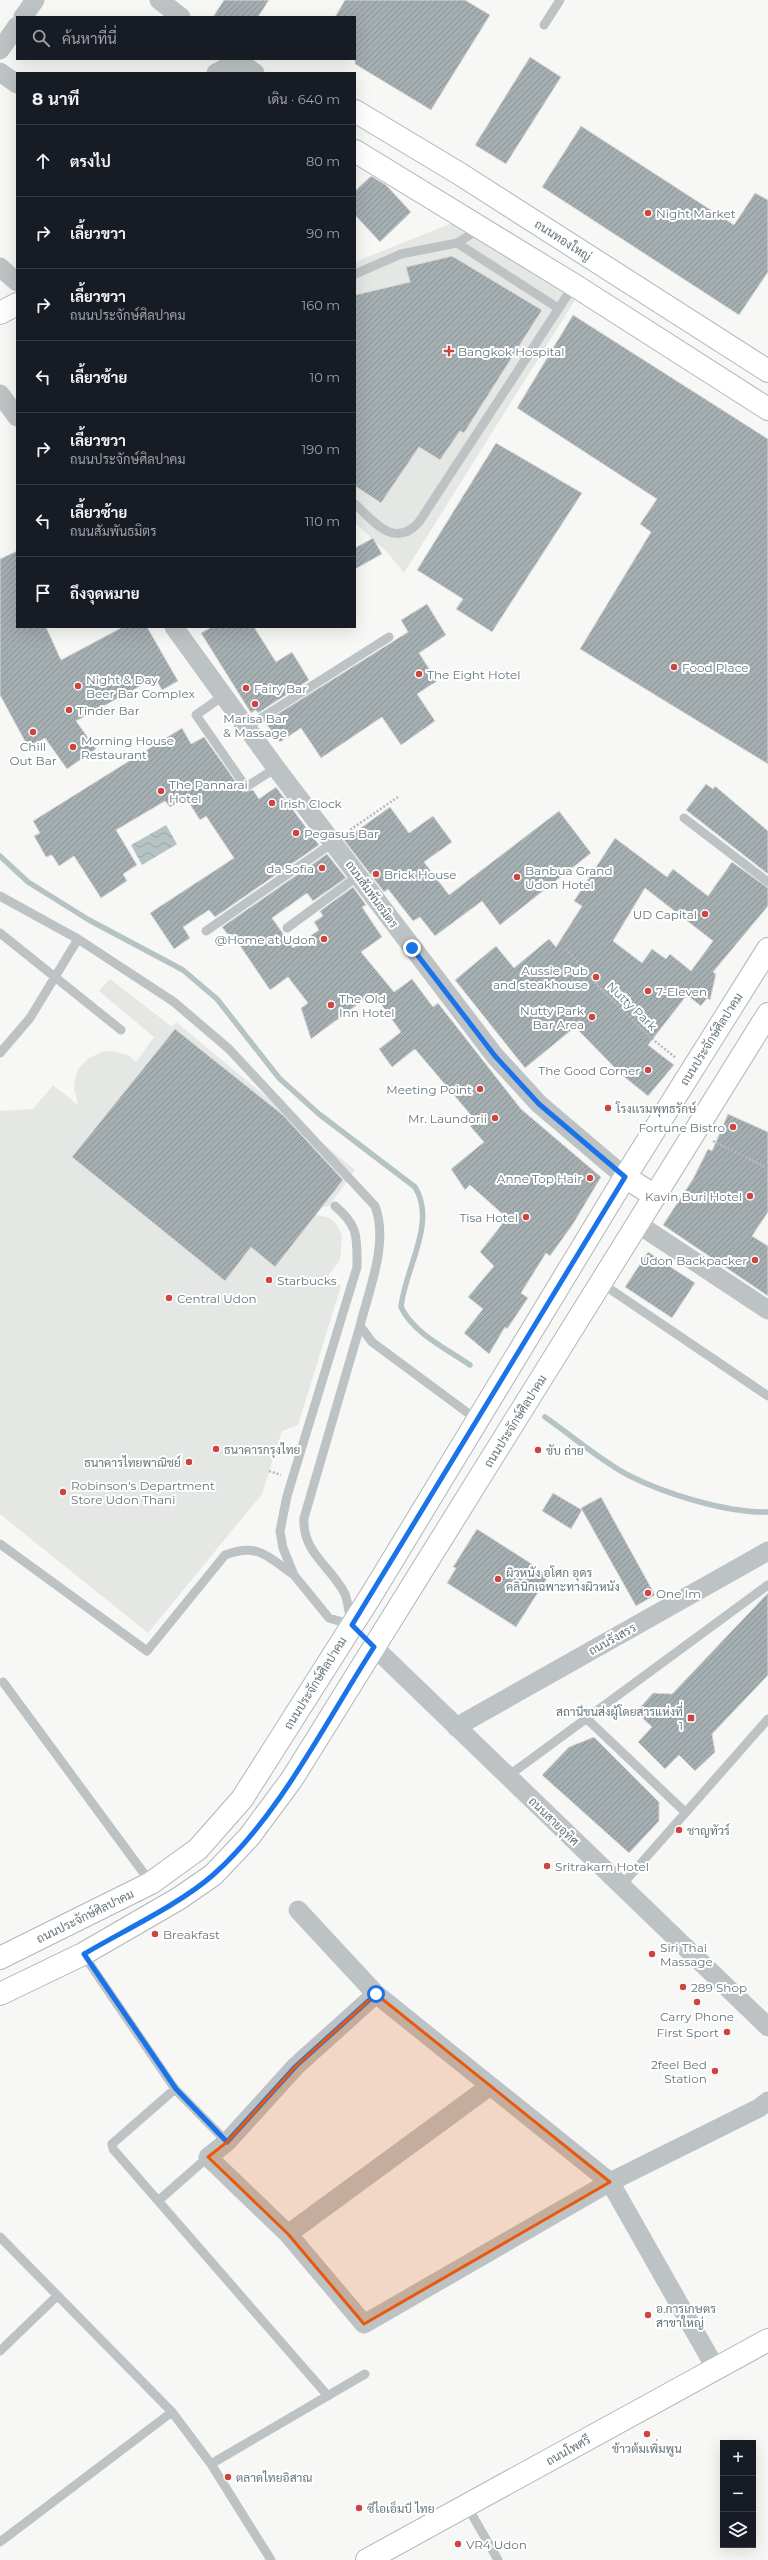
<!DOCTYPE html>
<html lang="th">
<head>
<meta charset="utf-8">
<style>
  :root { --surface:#171b24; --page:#242831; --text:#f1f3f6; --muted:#9ea1a6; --line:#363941 }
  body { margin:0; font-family:Montserrat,Sarabun,sans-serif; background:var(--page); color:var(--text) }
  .controls { position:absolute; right:12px; bottom:12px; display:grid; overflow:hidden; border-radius:0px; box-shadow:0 4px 16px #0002 }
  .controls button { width:36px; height:36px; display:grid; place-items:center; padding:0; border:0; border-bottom:1px solid var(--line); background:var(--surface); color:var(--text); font:20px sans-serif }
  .stop { position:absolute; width:12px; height:12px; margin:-9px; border:3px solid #1a73e8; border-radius:50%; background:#fff }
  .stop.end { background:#1a73e8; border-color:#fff; box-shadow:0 1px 4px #0008 }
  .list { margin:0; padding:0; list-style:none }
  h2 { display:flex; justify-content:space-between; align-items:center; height:52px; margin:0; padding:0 16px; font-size:17px }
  h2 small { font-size:13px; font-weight:400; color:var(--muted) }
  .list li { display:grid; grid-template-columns:26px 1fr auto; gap:12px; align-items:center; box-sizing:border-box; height:72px; padding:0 16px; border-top:1px solid var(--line) }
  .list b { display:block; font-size:15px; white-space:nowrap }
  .list p { margin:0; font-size:13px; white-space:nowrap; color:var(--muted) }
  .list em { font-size:13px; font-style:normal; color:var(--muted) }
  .icon { flex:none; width:22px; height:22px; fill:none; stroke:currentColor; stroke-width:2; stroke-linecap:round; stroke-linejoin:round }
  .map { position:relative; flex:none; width:768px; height:2560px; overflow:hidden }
  .search { position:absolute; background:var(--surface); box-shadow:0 4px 16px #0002; left:16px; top:16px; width:340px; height:44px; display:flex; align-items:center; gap:10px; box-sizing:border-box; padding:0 14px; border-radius:0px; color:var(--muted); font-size:15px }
  .panel { position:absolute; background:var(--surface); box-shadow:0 4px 16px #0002; left:16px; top:72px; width:340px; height:556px; border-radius:0px }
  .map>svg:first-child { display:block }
  .built { fill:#e5e7e5 }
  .water { fill:url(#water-waves) }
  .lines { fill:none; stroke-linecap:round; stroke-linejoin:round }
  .stream { stroke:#b5c3c4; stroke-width:5.5 }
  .building { fill:url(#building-hatch); stroke:#d9d9d8; fill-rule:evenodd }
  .secondary-casing { stroke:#b0b6b9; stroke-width:24 }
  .primary-casing { stroke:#b1b6b8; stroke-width:24 }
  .path { stroke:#b7bbbc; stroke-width:2.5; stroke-dasharray:2 2; stroke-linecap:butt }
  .lane { stroke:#bdc2c4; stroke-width:9 }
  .street { stroke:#bdc2c4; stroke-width:19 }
  .secondary { stroke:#fff; stroke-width:22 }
  .primary { stroke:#fff; stroke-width:22 }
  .route { stroke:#1a73e8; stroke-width:5 }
  .marked { fill:#e8590c; fill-opacity:0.2; stroke:#e8590c; stroke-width:3; stroke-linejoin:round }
  .poi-dot { fill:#cc4540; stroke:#fff; stroke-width:1.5 }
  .labels { text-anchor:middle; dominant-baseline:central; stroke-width:4; stroke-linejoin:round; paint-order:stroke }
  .poi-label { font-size:12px; fill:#66777c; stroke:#fff; text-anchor:start }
  .street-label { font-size:12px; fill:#66777c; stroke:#fff }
</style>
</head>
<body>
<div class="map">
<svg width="768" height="2560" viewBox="0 0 768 2560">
  <defs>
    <pattern id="water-waves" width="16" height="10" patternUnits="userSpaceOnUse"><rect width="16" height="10" fill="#b5c3c4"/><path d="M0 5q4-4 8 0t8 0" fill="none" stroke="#97a3a4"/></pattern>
    <pattern id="building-hatch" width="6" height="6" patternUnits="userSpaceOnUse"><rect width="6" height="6" fill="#a5aeb1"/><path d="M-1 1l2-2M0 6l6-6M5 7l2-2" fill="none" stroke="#8a9295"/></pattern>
  </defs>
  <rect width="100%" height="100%" fill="#f7f7f5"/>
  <path class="built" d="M452,223L575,300L404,573L387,552L355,523V262Z
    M110,979L172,1027L176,1022L355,1170L329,1206L321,1207L316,1215L330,1218L337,1225L342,1236L340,1260L328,1276L341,1286L298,1425L282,1431L262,1494L148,1633L0,1514V1111L33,1109L53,1085L78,1105L74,1088L75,1079L78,1069L89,1058L102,1052L111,1051L128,1055L136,1062L154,1037L99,991Z"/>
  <path class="water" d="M166,825L177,844L142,865L131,845Z"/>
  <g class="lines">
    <path class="stream" d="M0,856L28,882L89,920L183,970L217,999L279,1078L319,1114L415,1187C437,1223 405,1268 401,1307C413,1333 447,1349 470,1365
      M545,1417C571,1435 601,1461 628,1475C665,1494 727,1513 768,1512"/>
  </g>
  <path class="building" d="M224,0H269L258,17H213Z
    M345,0H465L490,15L431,110L355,64V17H335Z
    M530,57L561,77L506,164L475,145Z
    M581,126L734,225L755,193L768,200V272L739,315L542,187Z
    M371,176L386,185L411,212L380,242L355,215V191Z
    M452,256L542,310L464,433L460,431L440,460L419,447L381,503L355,486V295L410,282L406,267Z
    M573,315L768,439V764L580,649L651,532L640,524L657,499L517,408Z
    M496,443L582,493L492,632L456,609L463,599L417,570Z
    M373,538L382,554L355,569V548Z
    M17,551V627H46L61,660L123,627H147L178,681L162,690L155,678L76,721L96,749L67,769L45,738L28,747L0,695V559Z
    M427,604L446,635L419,653L437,681L417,694L435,721L401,745L382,717L321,758L301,728L280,742L265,722L408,632L401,620Z
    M212,627H254L276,662L292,652L309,680L258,713L256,710L251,713L201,633Z
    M182,728L191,744L204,737L243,792L253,790L259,799L276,787L319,845L215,917L209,910L183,927L190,938L174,949L150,913L234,858L206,816L200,820L186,798L170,807L165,801L116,830L137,865L123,874L127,881L101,898L74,856L59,866L52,855L46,857L34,836L40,833L33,821Z
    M706,784L713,789L715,786L768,831V874L686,810Z
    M390,807L409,833L433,816L452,842L424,862L449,895L559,811L591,853L500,925L482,901L435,936L420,917L413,921L388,889L384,892L344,840Z
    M615,838L667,877L673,869L708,896L732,862L768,888V906L713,972L716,974L710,1000L707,998L701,1006L687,995L648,1045L674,1065L648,1096L622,1075L575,1027L525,1068L455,980L496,946L514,968L549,939L556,947L582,906L574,901ZM645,888L713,941L691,971L670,954L666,959L652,949L642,963L613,941Z
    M327,854L346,878L313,901L307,893L272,918L293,948L319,930L314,922L323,916L320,911L353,887L366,905L362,907L382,937L361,952L394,992L412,979L433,1007L438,1003L521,1109L601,1177L573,1224L550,1256L546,1253L521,1293L528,1298L507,1329L505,1327L489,1354L464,1333L483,1309L468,1297L494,1266L480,1252L507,1218L470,1185L465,1190L451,1169L484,1142L470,1126L476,1121L415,1049L392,1067L379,1049L401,1032L373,993L311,1039L301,1008L308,1003L288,977L270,990L232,934L229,936L222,927Z
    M175,1029L283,1115L343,1180L275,1267L251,1247L225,1281L72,1157Z
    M728,1114L768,1132V1212L752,1236L768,1246V1296L663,1225L693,1179L708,1149L712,1151Z
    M648,1252L695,1283L672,1318L625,1287Z
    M553,1493L582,1510L571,1529L542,1511Z
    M601,1497L655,1595L636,1606L581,1508Z
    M477,1529L549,1575L516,1627L447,1583L456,1568L453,1567Z
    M768,1593V1675L712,1734L715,1752L695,1771L679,1755L665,1769L638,1742L652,1727L636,1712L653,1693L672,1694Z
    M594,1737L659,1802V1821L629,1853L542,1775L569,1747Z"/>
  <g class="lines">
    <defs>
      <path id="secondary" d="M355,111L460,174L768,371
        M355,151L574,285L768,409
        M0,313L17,304
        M625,1177L655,1196
        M0,1958L151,1883L198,1849L242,1799L372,1594L625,1177L768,949
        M0,1994L83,1954L178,1899L213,1875L249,1837L292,1779L768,1014"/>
      <path id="primary" d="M367,2560L768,2340"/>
    </defs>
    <use href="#secondary" class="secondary-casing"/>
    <use href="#primary" class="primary-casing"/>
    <path class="path" d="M347,832L398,797
      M566,949L598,986L650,1037L676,1058
      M713,1141L768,1168
      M269,1471L281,1475"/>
    <path class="lane" d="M544,25L560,0
      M457,243L558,308
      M355,274L401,254L457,243L481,228
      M355,504C375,523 395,549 419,522L574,285
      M223,696L196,715L246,787L276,768
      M247,727L389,637
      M684,818L768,882
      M0,896L78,939L174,1002L229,1049L375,1206C389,1243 369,1289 360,1326L372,1342L476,1419
      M287,928L358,876
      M206,931L334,842
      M0,933L121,1030
      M0,1053L30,1018L78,939
      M335,1206C359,1226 357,1238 357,1267L287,1496L280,1531L283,1548L294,1575L329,1618L352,1625
      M601,1283L768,1396
      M0,1544L147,1651L225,1555C258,1542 268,1557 294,1575
      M351,1622C349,1613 348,1602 345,1594C331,1566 302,1553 304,1518L360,1326
      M3,1682L151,1883
      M587,1719L685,1812
      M508,1776L768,1585
      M621,1886L768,1719
      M83,1954L175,2089L227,2142
      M175,2089L112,2144L113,2149L328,2396
      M158,2201L208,2157
      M0,2237L172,2412L211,2464L271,2560
      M0,2351L57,2296
      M211,2464L365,2374
      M467,2506L498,2560
      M0,2542L172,2412"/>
    <path class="street" d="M159,0L181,17
      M23,17L35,0
      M0,50L17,26
      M236,59L255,73
      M0,72L17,84
      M216,73L239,61
      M0,267L17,282
      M0,394L17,417
      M174,627L276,768L495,1056L539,1104L625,1177
      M638,1224L768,1310
      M374,1647L768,2027
      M456,1727L768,1551
      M298,1910L376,1994L296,2066L227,2142L208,2157L288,2234L364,2324L610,2182L759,2108L768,2101
      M376,1994L610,2182L716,2369
      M288,2234L490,2086"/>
    <use href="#secondary" class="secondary"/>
    <use href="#primary" class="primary"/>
  </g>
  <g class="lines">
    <path class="route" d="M376,1994L296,2066L227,2142L176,2089L84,1954C123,1931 180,1904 213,1875C279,1817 326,1721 374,1647L352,1625L625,1177L539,1104L495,1056L412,948"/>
  </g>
  <path class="marked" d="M376,1994L610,2182L364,2324L288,2234L208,2157L227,2142L296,2066Z"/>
  <g class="poi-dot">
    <circle cx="648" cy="213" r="4"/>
    <path d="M447 345h4v4h4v4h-4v4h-4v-4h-4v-4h4z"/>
    <circle cx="674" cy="667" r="4"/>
    <circle cx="419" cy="674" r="4"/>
    <circle cx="78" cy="686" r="4"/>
    <circle cx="246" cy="688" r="4"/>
    <circle cx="255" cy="704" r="4"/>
    <circle cx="69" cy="710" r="4"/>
    <circle cx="33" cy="732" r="4"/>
    <circle cx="73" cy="747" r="4"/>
    <circle cx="161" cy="791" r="4"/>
    <circle cx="272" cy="803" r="4"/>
    <circle cx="296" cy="833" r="4"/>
    <circle cx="322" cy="868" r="4"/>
    <circle cx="376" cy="874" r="4"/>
    <circle cx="517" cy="877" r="4"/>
    <circle cx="705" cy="914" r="4"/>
    <circle cx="324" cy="939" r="4"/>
    <circle cx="596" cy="977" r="4"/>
    <circle cx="648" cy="991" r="4"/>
    <circle cx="331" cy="1005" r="4"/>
    <circle cx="592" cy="1017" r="4"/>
    <circle cx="648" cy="1070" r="4"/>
    <circle cx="480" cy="1089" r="4"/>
    <circle cx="608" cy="1108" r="4"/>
    <circle cx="495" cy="1118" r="4"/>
    <circle cx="733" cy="1127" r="4"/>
    <circle cx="590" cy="1178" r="4"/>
    <circle cx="750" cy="1196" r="4"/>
    <circle cx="526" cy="1217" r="4"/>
    <circle cx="755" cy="1260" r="4"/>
    <circle cx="269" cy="1280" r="4"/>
    <circle cx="169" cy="1298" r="4"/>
    <circle cx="216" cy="1449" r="4"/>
    <circle cx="538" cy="1450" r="4"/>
    <circle cx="189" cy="1462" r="4"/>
    <circle cx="63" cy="1492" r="4"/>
    <circle cx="498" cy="1579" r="4"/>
    <circle cx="648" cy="1593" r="4"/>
    <rect x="687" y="1714" width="8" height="8" rx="2"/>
    <circle cx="679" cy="1830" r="4"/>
    <circle cx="547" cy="1866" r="4"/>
    <circle cx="155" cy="1934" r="4"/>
    <circle cx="652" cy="1954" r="4"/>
    <circle cx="683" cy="1987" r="4"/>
    <circle cx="697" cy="2002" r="4"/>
    <circle cx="727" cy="2032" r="4"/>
    <circle cx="715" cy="2071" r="4"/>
    <circle cx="648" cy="2315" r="4"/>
    <circle cx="647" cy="2434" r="4"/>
    <circle cx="228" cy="2477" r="4"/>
    <circle cx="359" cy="2508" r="4"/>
    <circle cx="458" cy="2544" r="4"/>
  </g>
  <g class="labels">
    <g class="poi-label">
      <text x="656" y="213">Night Market</text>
      <text x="458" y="351">Bangkok Hospital</text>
      <text x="682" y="667">Food Place</text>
      <text x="427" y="674">The Eight Hotel</text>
      <text x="86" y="679">Night &amp; Day<tspan x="86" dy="14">Beer Bar Complex</tspan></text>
      <text x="254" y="688">Fairy Bar</text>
      <text x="77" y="710">Tinder Bar</text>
      <text x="255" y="718" text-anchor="middle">Marisa Bar<tspan x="255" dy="14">&amp; Massage</tspan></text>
      <text x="81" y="740">Morning House<tspan x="81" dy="14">Restaurant</tspan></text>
      <text x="33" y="746" text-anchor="middle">Chill<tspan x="33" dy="14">Out Bar</tspan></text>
      <text x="169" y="784">The Pannarai<tspan x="169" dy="14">Hotel</tspan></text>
      <text x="280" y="803">Irish Clock</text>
      <text x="304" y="833">Pegasus Bar</text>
      <text x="314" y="868" text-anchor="end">da Sofia</text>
      <text x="525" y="870">Banbua Grand<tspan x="525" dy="14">Udon Hotel</tspan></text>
      <text x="384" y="874">Brick House</text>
      <text x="697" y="914" text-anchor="end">UD Capital</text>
      <text x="316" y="939" text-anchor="end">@Home at Udon</text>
      <text x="588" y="970" text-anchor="end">Aussie Pub<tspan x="588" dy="14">and steakhouse</tspan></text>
      <text x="656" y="991">7-Eleven</text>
      <text x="339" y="998">The Old<tspan x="339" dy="14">Inn Hotel</tspan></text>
      <text x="584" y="1010" text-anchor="end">Nutty Park<tspan x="584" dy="14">Bar Area</tspan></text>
      <text x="640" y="1070" text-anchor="end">The Good Corner</text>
      <text x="472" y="1089" text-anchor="end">Meeting Point</text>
      <text x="616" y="1108">โรงเเรมพุทธรักษ์</text>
      <text x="487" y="1118" text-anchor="end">Mr. Laundorii</text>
      <text x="725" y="1127" text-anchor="end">Fortune Bistro</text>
      <text x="582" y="1178" text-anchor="end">Anne Top Hair</text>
      <text x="742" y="1196" text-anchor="end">Kavin Buri Hotel</text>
      <text x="518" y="1217" text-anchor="end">Tisa Hotel</text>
      <text x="747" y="1260" text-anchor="end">Udon Backpacker</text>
      <text x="277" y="1280">Starbucks</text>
      <text x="177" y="1298">Central Udon</text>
      <text x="224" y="1449">ธนาคารกรุงไทย</text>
      <text x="546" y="1450">ขับ ถ่าย</text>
      <text x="181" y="1462" text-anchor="end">ธนาคารไทยพาณิชย์</text>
      <text x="71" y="1485">Robinson's Department<tspan x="71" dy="14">Store Udon Thani</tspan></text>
      <text x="506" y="1572">ผิวหนัง อโศก อุดร<tspan x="506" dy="14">คลินิกเฉพาะทางผิวหนัง</tspan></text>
      <text x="656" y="1593">One Im</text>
      <text x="683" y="1711" text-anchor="end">สถานีขนส่งผู้โดยสารแห่งที่<tspan x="683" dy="14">1</tspan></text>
      <text x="687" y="1830">ชาญทัวร์</text>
      <text x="555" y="1866">Sritrakarn Hotel</text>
      <text x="163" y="1934">Breakfast</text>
      <text x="660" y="1947">Siri Thai<tspan x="660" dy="14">Massage</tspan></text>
      <text x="691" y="1987">289 Shop</text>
      <text x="697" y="2016" text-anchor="middle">Carry Phone</text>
      <text x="719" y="2032" text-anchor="end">First Sport</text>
      <text x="707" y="2064" text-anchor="end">2feel Bed<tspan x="707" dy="14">Station</tspan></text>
      <text x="656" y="2308">อ.การเกษตร<tspan x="656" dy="14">สาขาใหญ่</tspan></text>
      <text x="647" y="2448" text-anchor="middle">ข้าวต้มเพิ่มพูน</text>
      <text x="236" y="2477">ตลาดไทยอิสาณ</text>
      <text x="367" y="2508">ซีไอเอ็มบี ไทย</text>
      <text x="466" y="2544">VR4 Udon</text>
    </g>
    <g class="street-label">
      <text transform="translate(563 240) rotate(33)">ถนนทองใหญ่</text>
      <text transform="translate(372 894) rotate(54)">ถนนสัมพันธมิตร</text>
      <text transform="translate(632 1006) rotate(44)">Nutty Park</text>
      <text transform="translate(711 1039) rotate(-58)">ถนนประจักษ์ศิลปาคม</text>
      <text transform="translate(515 1421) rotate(-58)">ถนนประจักษ์ศิลปาคม</text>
      <text transform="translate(612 1639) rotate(-29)">ถนนรังสรร</text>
      <text transform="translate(315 1683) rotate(-58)">ถนนประจักษ์ศิลปาคม</text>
      <text transform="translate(554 1821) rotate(44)">ถนนสายอุทิศ</text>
      <text transform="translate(85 1916) rotate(-26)">ถนนประจักษ์ศิลปาคม</text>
      <text transform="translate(568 2450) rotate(-29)">ถนนโพศรี</text>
    </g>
  </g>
</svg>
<div class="controls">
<button>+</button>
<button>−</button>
<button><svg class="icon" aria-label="layers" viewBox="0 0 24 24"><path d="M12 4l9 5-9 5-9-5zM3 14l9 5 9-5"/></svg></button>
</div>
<div class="stop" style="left:376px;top:1994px"></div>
<div class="stop end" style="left:412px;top:948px"></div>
<div class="search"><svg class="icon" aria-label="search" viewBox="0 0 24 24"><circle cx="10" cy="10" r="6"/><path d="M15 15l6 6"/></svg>ค้นหาที่นี่</div>
<section class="panel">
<h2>8 นาที<small>เดิน · 640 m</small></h2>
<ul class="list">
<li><svg class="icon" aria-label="ahead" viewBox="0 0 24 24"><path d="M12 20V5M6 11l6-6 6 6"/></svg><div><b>ตรงไป</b></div><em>80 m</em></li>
<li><svg class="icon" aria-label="right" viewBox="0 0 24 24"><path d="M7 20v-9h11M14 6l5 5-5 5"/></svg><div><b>เลี้ยวขวา</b></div><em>90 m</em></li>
<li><svg class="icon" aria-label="right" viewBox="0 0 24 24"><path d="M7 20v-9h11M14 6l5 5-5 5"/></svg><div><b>เลี้ยวขวา</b><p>ถนนประจักษ์ศิลปาคม</p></div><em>160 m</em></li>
<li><svg class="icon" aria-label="left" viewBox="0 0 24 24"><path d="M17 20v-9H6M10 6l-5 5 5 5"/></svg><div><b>เลี้ยวซ้าย</b></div><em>10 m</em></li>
<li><svg class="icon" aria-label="right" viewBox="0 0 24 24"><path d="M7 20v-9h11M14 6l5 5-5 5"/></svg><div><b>เลี้ยวขวา</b><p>ถนนประจักษ์ศิลปาคม</p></div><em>190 m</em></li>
<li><svg class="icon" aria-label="left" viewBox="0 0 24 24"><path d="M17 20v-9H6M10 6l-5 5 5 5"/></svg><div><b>เลี้ยวซ้าย</b><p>ถนนสัมพันธมิตร</p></div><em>110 m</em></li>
<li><svg class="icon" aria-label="arrive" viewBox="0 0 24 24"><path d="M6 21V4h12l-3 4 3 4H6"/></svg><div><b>ถึงจุดหมาย</b></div></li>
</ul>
</section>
</div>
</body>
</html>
